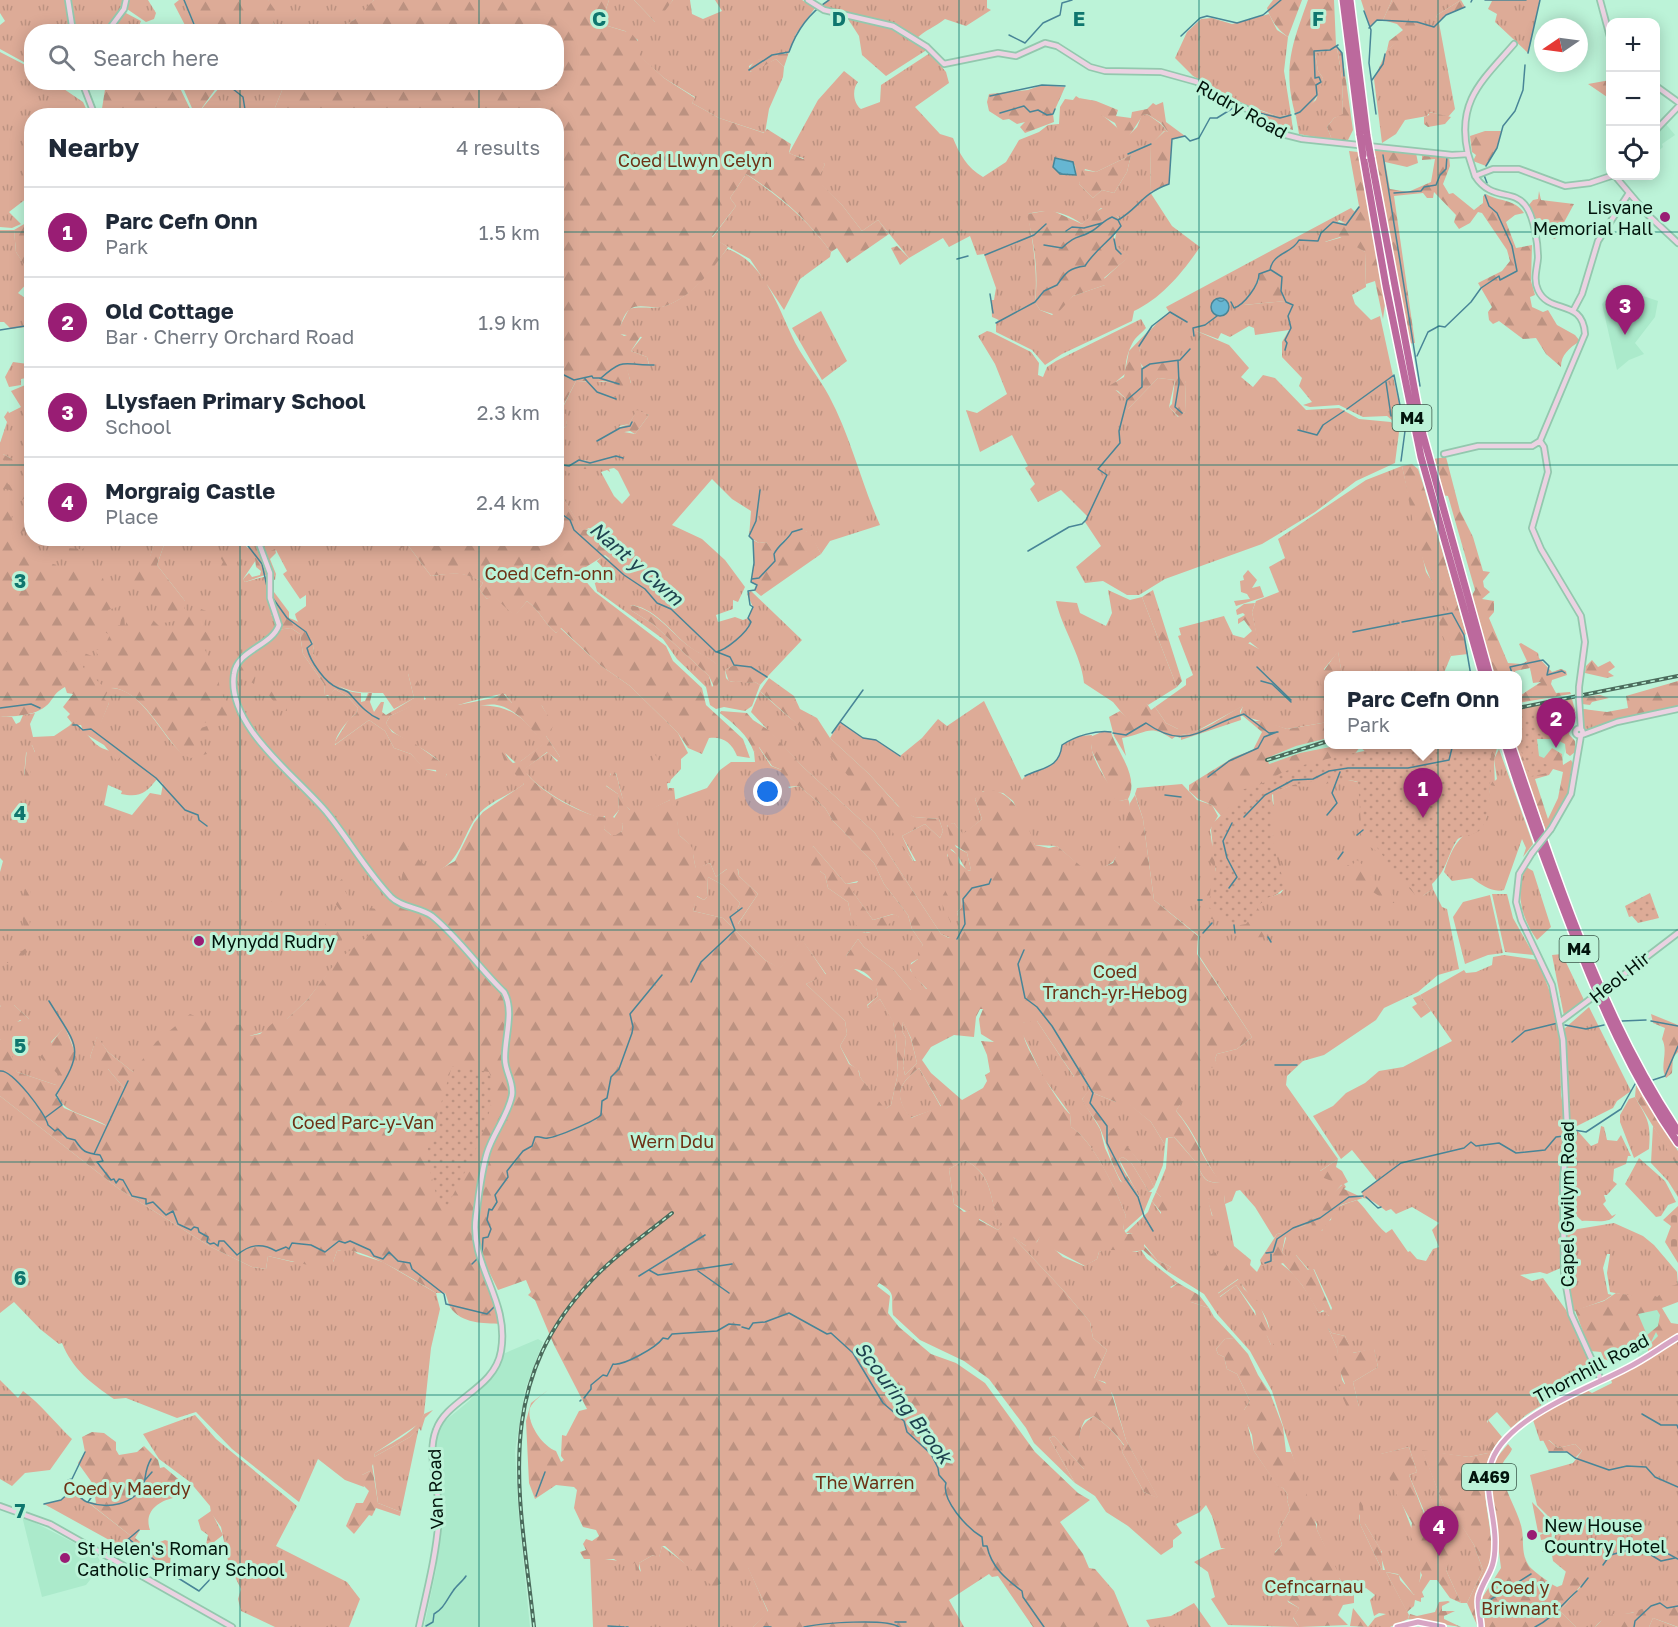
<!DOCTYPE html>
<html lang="en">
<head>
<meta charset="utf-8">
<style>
  :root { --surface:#fff; --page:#f2f2f3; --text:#1f2937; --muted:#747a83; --line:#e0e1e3; --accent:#991d74 }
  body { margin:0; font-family:"Golos Text",sans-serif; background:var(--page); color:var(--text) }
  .controls { position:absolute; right:18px; top:18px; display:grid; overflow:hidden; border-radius:12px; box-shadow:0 3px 15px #0003 }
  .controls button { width:54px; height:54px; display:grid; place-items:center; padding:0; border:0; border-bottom:2px solid var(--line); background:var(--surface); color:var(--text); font:30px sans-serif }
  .compass { position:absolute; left:1534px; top:18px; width:54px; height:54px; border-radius:50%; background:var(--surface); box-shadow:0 3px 15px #0003; rotate:257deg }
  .you { position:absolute; left:768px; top:792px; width:21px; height:21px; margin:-15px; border:4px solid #fff; border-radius:50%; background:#1a73e8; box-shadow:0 0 0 9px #1a73e833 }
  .badge { display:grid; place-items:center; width:39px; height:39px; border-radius:50%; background:var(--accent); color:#fff; font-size:20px; font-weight:700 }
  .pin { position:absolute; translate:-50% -50px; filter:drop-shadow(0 2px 3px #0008) }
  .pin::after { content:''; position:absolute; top:32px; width:21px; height:18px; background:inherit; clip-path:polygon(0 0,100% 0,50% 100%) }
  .popup { position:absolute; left:1324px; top:671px; width:198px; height:78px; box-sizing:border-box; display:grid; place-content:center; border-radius:12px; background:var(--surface); filter:drop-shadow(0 2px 4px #0005); font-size:20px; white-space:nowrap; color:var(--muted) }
  .popup b { font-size:22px; color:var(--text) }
  .popup::after { content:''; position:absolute; left:50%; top:100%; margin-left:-12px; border:12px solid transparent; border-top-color:var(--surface) }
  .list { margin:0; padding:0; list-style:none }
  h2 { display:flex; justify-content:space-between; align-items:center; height:78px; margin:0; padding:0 24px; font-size:26px }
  h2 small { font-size:20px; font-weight:400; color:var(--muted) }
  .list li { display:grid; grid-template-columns:39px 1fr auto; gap:18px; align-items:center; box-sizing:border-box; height:90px; padding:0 24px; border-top:2px solid var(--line) }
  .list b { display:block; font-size:22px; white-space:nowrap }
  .list p { margin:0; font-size:20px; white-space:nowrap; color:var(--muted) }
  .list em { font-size:20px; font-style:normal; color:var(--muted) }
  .icon { flex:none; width:33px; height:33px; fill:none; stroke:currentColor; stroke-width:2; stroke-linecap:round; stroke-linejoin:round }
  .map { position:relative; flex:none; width:1678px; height:1627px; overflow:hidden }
  .search { position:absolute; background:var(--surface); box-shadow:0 3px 15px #0003; left:24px; top:24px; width:540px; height:66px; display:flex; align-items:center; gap:15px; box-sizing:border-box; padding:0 21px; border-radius:24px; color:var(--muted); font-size:22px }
  .panel { position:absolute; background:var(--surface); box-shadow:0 3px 15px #0003; left:24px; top:108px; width:540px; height:438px; border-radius:24px }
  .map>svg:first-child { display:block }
  .built { fill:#abeacb }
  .grass { fill:url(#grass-tufts); fill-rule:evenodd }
  .forest { fill:url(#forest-firs); fill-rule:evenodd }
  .cemetery { fill:url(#cemetery-stones) }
  .park { fill:url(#park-dots) }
  .garden { fill:#ddab97 }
  .water { fill:url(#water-ripples); stroke:#488597; stroke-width:1.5 }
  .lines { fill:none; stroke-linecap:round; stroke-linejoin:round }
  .stream { stroke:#488597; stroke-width:1.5 }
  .secondary-casing { stroke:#93c8ae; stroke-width:8 }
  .primary-casing { stroke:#fff; stroke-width:8 }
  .highway-casing { stroke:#fff; stroke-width:10 }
  .secondary { stroke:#ebd2e2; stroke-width:4.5 }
  .primary { stroke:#d7a5c4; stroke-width:5 }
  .highway { stroke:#bc699d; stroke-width:7 }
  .rail-casing { stroke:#4b6b5c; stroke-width:4 }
  .rail { stroke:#bcf3d8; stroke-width:1.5; stroke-dasharray:4.5; stroke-linecap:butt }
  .secondary-bridge-casing { stroke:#93c8ae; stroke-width:8; stroke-linecap:butt }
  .highway-bridge-casing { stroke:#fff; stroke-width:10; stroke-linecap:butt }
  .secondary-bridge { stroke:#ebd2e2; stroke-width:4.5 }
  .highway-bridge { stroke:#bc699d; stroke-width:7 }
  .grid { fill:none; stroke:#0f766e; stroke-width:1.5; stroke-opacity:0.55 }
  .poi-dot { fill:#991d74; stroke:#bcf3d8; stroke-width:2 }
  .labels { text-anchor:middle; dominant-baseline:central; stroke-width:6; stroke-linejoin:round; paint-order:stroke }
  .shield { fill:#bcf3d8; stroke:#3a5749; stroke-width:1.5 }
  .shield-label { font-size:16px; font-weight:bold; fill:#02140c }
  .street-label { font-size:18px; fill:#02140c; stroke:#bcf3d8 }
  .park-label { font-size:18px; fill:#6d3115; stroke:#bcf3d8 }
  .poi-label { font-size:18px; fill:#02140c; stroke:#bcf3d8; text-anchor:start }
  .water-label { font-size:20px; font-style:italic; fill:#1e424f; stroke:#bcf3d8 }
  .grid-label { font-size:20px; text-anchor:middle; font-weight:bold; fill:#0f766e; stroke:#bcf3d8; stroke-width:6; stroke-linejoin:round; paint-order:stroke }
</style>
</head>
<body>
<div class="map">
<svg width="1678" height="1627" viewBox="0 0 1678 1627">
  <defs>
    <pattern id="grass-tufts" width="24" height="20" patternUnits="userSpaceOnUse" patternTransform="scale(1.5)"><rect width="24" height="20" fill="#ddab97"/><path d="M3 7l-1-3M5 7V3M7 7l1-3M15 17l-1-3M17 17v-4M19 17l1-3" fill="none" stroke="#bc9281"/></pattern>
    <pattern id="forest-firs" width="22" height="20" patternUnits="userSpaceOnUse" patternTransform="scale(1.5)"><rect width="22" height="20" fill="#ddab97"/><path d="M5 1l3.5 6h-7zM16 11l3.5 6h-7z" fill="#bc9281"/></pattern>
    <pattern id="cemetery-stones" width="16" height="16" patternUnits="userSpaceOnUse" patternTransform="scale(1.5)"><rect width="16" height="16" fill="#ddab97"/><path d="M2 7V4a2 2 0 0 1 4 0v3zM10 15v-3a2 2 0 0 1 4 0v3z" fill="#bc9281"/></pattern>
    <pattern id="park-dots" width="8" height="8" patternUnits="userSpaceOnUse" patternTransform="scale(1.5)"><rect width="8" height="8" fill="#ddab97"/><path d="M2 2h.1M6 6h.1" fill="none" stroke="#bc9281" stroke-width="1.8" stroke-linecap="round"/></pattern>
    <pattern id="water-ripples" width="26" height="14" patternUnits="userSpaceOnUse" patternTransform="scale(1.5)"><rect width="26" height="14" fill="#66b6d2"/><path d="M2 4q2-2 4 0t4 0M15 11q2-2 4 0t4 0" fill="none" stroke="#5293a9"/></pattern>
  </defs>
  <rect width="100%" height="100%" fill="#bcf3d8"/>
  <path class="built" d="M1665,123L1675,135L1662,144L1663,147L1656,153V132Z
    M1617,287L1658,301L1655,317L1635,343L1644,354L1629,360L1617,370L1602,304Z
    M1536,734L1568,741L1560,768L1537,762Z
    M1328,738V744L1334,745L1269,764L1267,758L1297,745Z
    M1659,1309L1672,1336L1639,1357L1636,1352L1633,1353L1628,1343L1635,1314Z
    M538,1339L543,1342L525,1390L515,1451L518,1508L530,1627H424L436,1570L442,1511L434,1445L440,1425L469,1401L494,1373L503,1354Z
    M22,1516L96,1554L100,1561L98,1570L86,1585L42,1597Z"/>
  <path class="grass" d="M0,0H67L72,31L32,32L31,66L0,49V25L5,21L0,13Z
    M70,0H125L106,32L74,31Z
    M129,0H148L156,13L154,19L146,22L127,9Z
    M179,0H184C189,6 192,22 198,31H188L174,4Z
    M268,0H374C368,7 361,15 354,20C339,31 294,31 275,31Z
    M609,0H634L655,22L673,0H690L692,14L703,19L722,11L715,0H802L815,8L796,34L789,52L760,59L749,66L750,72L776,59L784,67L783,77L769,109L765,133L719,118L692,103L695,97L664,78L638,55V40L625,31L601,24Z
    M829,0H987V8L991,10L966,26L945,19C935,27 925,30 916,39L894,25L820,6Z
    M1361,0H1392L1383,20H1377L1370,28Z
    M1409,0H1461L1437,15L1434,27L1439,23L1455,109L1448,117L1430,112L1427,116L1405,120L1396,134L1382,143L1374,79L1387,50L1417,25V22H1409Z
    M1485,0H1540L1528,53L1495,22L1497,14L1488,9L1492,1Z
    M124,12L141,21L137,31L110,32Z
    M1269,14L1277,30L1288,37L1284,71L1291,115L1277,116L1244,104L1193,76L1175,58L1187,32L1201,19L1212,18L1232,24Z
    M851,18C880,23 901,31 925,47V51L886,76L862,55L859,36L848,19Z
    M1337,48L1342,78L1343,115L1334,118L1327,127L1332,140L1299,134L1296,117L1316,100L1323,78L1318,71L1315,53Z
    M0,52L31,68L32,82L48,83L55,88L58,85L83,102L89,115L32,116L31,195L9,212L21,224L12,228L0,227Z
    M930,53L946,72L949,83L915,107L940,134L953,138C959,153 967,168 983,177L1006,162L1019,140L1039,132L1048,125L1059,124L1060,107L1065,99L1073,100L1076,96C1094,108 1112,122 1127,137L1137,127L1142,115L1147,114L1161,124L1168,132L1164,131L1151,145L1150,192L1172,226L1200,247C1183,272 1162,298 1134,311L1132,321L1062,354L1045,365L1032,350L996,332V323L999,320L992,317L991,300H994L996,288L984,254L977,255L970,236L949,247L943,238L909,258L878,220L862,231L842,205L817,180L825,164C812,159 801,159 789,153L818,100L844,71L858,82C852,89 853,103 861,109L880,102L881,85ZM1131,155L1127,172L1114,193L1102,190L1093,198L1079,184L1085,169L1096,172ZM1059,158L1075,165L1076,175L1060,174ZM1101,208L1119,217L1114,245L1129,256L1104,279L1105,285L1073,296L1052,315L1040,310L1035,302C1038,272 1033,244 1028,214C1048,208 1065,212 1082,224Z
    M217,83H285L272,115H217L216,110L200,114L199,112L219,88Z
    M746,174C780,197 807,219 831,252L830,257L800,279L784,310L750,259L712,238L736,206L730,198Z
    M1351,208L1356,213L1345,223L1339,220L1325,242L1343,237L1365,252L1366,287L1352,295L1355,304L1371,320L1380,316L1405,431L1387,416L1363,417L1339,405L1310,407L1303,405L1312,402L1299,386L1302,378L1282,357V342L1289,330L1255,335L1254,328L1249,326L1230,337L1221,333L1218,339L1194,330L1229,345L1249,368L1241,377L1253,387L1263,375L1275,378L1306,410L1339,408L1359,419L1391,422L1399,432L1395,463L1356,481L1315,512L1262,544L1165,579L1139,595H1127L1103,581L1085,583L1076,567L1101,546L1085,522L1087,516L1061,490L1038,502L1030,489L1035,484L1025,468L1028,466L1012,435L980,452L966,410L977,413L1007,394L995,364L978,336L987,331L991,332L1031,352L1039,363L1038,375L1043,377L1047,367L1056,361L1141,319L1146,328C1143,332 1138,335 1135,339C1129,347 1124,364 1126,373L1111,386L1127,400L1128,409L1158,378L1175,380L1169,407L1178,417L1185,412L1186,383L1180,371V360L1150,364L1144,368L1138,360C1139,339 1155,324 1169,312L1166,307ZM1273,271L1282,277L1281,291L1285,301L1244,305C1248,297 1259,282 1259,274Z
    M0,230H14L16,252L29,271L31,272V279L18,293L31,302L26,327L11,329L4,322H0Z
    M727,249C762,260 777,304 791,334C801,357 818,375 829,396C851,437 861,483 880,525L830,541L821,554L808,531L783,541L774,554L766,542L759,543L749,537L751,511L732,499L712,479L672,525L702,539L725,560L745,587L738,602L733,600V609L716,615L718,622L735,617L743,620L748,618L753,607L747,594L751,591L802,640L767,677L751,667L734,665L725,670L726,678L730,682C738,679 746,684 755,682L760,685L752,706L745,711L724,707L716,709L710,705L706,687L677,659L663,639L597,591L593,577L603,568L597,561L603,556L610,560C608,547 600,535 589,528L583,531L557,488L556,466L600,469V462L580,460L569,466L557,462L556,423L563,429L567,425L565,415L560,413L576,381L631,383L625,363L649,364L647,357L631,351L642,337L619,334V328L629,309C640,306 650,309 661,307C689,301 710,270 727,249ZM637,411L649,415L635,434L624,432L619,426L629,424ZM614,468L618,471L630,495L622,504L614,496L601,472L607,470L610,472L609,469ZM630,605C652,606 671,631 686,644C697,654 711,657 720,668L719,678L712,687L709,676L653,624L632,611Z
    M821,311L847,361L822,380L792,328Z
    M31,351V377L21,379V385L9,387L5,377L13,362L28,364Z
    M30,383L32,538L156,539L147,566L185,601L157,565L166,539H244L242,542L248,548L253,542L252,539H255L262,557H258L243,579L245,582L267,576L274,613L271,616L275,615L277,630L291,628L300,634L303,654L324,684L325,695L328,696L335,689L348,697L358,708L356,714C348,719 334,737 335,745L369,720L385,731L394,748L411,754L425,769L438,772L440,786L447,774C440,749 394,741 386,723L390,716L426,699L408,673L414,698L394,709L383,693C362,693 339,693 325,674C320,668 318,661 313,654C316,630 299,632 295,614L306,606V595L300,599L283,574L287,571L276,550L265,556L259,539H377L407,544L431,576C451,573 466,570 483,583L479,589L487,599L493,595L515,615L527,601C541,612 543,622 556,633L560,628L600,665L630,686L678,733L688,753L681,759V769L667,784L670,800L648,811L630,810L624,804L616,773H611L606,786L618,794L619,810L613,817L623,824L622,831L617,835H611L604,829L605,816L601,818C581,813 532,787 524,769L548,752L557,762L560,757L546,736L547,715L542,706L536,703H512L505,694C496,694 469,702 458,705C503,705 515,705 544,744L517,764L505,753L524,784C509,796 489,801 477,816C462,836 461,861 436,872L433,886L412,908L334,966L308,999L279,1027L133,1072L108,1052L97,1037L90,1057L108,1069L124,1088L107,1126C86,1112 56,1115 56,1085L17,1072L0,1039V1006L16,1022L29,1019L14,1005H0V872L3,861L0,858V717H12L16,724L20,722L23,715L35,713L30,724L33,737L54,736L69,726L78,725C98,744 92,748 123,754L96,733L109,703L76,696L62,684L40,708H0V456L12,459L3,454L0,443L7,422L4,417L8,411L9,413L21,407L11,391ZM198,681L183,754C162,738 142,688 111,688ZM32,745L35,752L24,776L26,753ZM157,779L163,784L161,795L150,793L132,815L104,805L108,785L122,791L121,794C140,798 146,793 157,779ZM65,1027C72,1043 81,1057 68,1073L51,1042Z
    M1402,466L1426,572L1452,613L1439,619L1451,656L1443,675H1342L1338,652L1324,669V706L1328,705V722L1287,729L1240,715L1243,706L1193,733L1181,735L1180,738L1175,736L1178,729L1166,723L1155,707L1186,685V679L1193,675L1178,636L1181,635L1179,628L1224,616L1233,635L1259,649L1252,612L1256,601L1279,592L1269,567L1285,558L1278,539L1366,480Z
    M1108,590L1130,600L1142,597L1177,687L1148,705L1146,703L1127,719L1113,702L1084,683C1081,654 1062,629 1056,601L1077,603L1080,613L1106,626L1112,613Z
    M760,691C779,710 800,725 819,742C852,773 890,823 913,861H916L902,836L925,824L940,838L943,831L939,819L914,817L903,811L869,774L830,738L840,722L863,738L876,740L900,756L922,738L938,719L947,726L984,701L1022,780C1033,765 1058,775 1062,745L1079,736L1092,735C1086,756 1109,783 1120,801L1128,799C1135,814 1124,847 1114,860C1111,865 1095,872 1089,874L1057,846L1035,845L1013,801L1003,793L983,791L975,799L982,819L963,835L954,823L947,825L956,847L967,853L971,870L967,871C962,864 958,853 951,849L947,855L960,886L962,907L957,912C960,924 961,933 950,938L941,934L875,833L803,767L751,712Z
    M1583,709L1630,718L1614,719L1605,725L1587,730L1583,727Z
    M758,746L771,766L782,770V776L789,788L799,786L825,808L833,821L874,863L884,884L908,915L912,929L923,945L918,952V959L911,963L910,970L927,990H911L894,970L864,947L858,939L846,956L854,969L875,982L878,996L867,1005L868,1008L880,999L893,1021L896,1039L898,1073L891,1105L884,1110L860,1077L859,1071L850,1064L840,1046L847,1034L845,1021L806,984L826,974L802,940L780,969L765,960L723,918L693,911L696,896L704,900L707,897L708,877L723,885L740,903L735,914L738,924L758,894L739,876L738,869L728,868L716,877L710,863L696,869C691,850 696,849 679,835L674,800L707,788L720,770L731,762H755L754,752ZM813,846L846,884L858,881L852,891L873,920L893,914L899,917L869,933L862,932L851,916L848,902L828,888L825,875L820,871H811Z
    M1499,749L1533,844L1523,857L1526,848L1522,839L1504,890C1493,893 1481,885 1472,878L1452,881L1444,872C1454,841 1460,837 1486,818L1490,785L1497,779L1494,759Z
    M1338,778L1358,782L1360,792L1421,897L1433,889L1442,907L1447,909L1459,969L1438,975L1418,992L1384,1008L1376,1020L1324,1055L1303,1061L1287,1076L1286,1085L1338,1159L1320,1171L1342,1184L1313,1218L1298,1228L1311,1223L1314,1230L1322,1231L1325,1222L1331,1220C1333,1205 1346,1204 1357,1200C1368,1211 1375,1224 1386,1233L1392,1229L1408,1252L1410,1251L1417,1259L1426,1261L1433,1249L1439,1247L1432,1230L1439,1223L1412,1207L1396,1214L1391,1209L1386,1211C1381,1207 1370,1198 1363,1198L1362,1192L1377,1181L1352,1150L1341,1159L1313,1116L1333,1106L1346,1093L1365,1083L1379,1071L1403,1067L1452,1041L1420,995L1464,970L1466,973L1476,972L1492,965L1493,957L1504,955L1538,960L1551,995L1560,1043L1561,1095L1566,1120L1563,1267L1547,1274L1540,1272L1520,1275L1532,1281L1543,1278L1566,1310L1595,1371L1526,1415L1511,1428L1497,1412L1487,1421L1490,1428L1488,1453L1469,1457L1423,1451L1445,1509L1456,1516L1474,1545L1483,1570L1467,1603H1461L1446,1570L1452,1543L1444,1545L1437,1542L1409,1475L1417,1472L1409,1447L1381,1454C1392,1487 1437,1563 1414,1595L1398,1574L1386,1572L1409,1615L1408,1619L1390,1627H1368L1375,1618L1386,1614L1379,1613L1374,1616L1370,1600L1375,1595L1366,1588L1352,1593L1339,1578L1317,1530V1524L1311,1514L1272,1391L1250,1351L1218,1315L1204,1294L1167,1271L1171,1267L1157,1260L1135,1233H1126L1148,1212L1152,1201L1161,1214V1197L1156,1192L1166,1168L1168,1138L1174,1137C1180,1144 1188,1153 1193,1159C1203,1170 1200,1185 1220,1182C1203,1159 1196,1132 1176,1111L1185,1096L1195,1069L1198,1067H1217L1215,1059L1217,1054L1237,1049L1252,1037L1198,954L1199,936L1154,900L1143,819L1135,794L1137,788L1182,784L1197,800L1212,805L1218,816L1210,830L1216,872L1253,904L1281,893L1285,887L1270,825L1274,812L1273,793L1290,786ZM1240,1190L1255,1207L1274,1238L1277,1234L1282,1233L1286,1238L1282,1252L1288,1259L1296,1255L1309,1270L1314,1269L1332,1308L1329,1316L1325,1311L1319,1313C1309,1294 1293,1267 1273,1260L1261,1264L1257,1272L1250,1265L1251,1260L1234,1246L1225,1204L1232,1201L1236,1191ZM1224,1195L1225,1203L1212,1216L1208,1199ZM1238,1279C1253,1303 1272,1312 1271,1345C1262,1321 1249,1306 1236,1285L1220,1297L1218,1293ZM1328,1328L1332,1333L1345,1336L1352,1353L1374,1349L1378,1367L1353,1382L1359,1407L1342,1380L1337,1348ZM1359,1514L1382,1552L1380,1554L1385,1570H1382L1360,1524Z
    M1526,867L1533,871L1551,927L1537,940C1522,919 1514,892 1526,867Z
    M1492,894H1507L1513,918L1534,955L1505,952Z
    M1490,895L1503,953L1488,955L1465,964L1453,917L1463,902Z
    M1562,954L1584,1000L1564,1016L1552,955Z
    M1589,1007L1631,1091L1617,1101L1613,1108L1575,1127L1569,1126L1564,1029Z
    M1029,1020L1037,1021L1074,1077L1081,1074L1090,1090L1082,1099L1100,1129L1105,1148L1120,1181L1134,1190L1140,1202L1139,1196L1119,1159L1123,1157L1132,1164L1149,1192H1152L1143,1214L1124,1231L1123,1223L1126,1216C1117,1192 1093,1140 1071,1127L1070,1114L1043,1077L1023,1035V1023Z
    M903,1021L911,1039L917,1063L905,1075L903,1066L906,1038L902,1031Z
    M919,1068L941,1107L910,1118C894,1096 897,1085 919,1068Z
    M1093,1093L1116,1102H1127L1151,1122L1165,1145L1163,1165L1154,1187C1139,1151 1110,1136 1090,1103Z
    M0,1096L119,1189L211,1247L252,1267L266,1269L268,1256L293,1262H333L337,1251L350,1248L358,1254L383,1262L436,1293L440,1309L431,1348L424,1414L420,1423L375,1453L374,1457L410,1437L419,1427L401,1512L378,1503L373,1464L370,1471L362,1475L364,1487L345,1480L318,1459L299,1502L232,1449L196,1412L177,1418L126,1398L114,1399C92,1384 72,1369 62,1343L59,1344L40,1329L14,1302L0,1313Z
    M1635,1097C1648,1120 1651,1122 1649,1149L1634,1158L1620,1122V1115L1629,1099Z
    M1601,1126L1604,1127L1607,1140L1617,1141L1621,1135L1631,1156H1628L1626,1164L1614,1169L1613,1181L1617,1184L1607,1195H1604L1606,1201L1603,1204L1612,1216L1616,1214C1609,1225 1595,1220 1582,1221L1565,1205L1570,1128H1575L1591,1146L1598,1143Z
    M1653,1126L1678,1165V1197L1668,1181L1651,1163Z
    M1639,1158L1665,1181L1676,1202L1668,1205L1661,1216L1656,1217L1625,1184Z
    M965,1160C999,1178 986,1207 1004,1225L998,1230L954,1204L949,1169Z
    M1614,1223L1643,1236L1654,1245L1677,1272L1678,1285L1652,1300L1610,1292L1607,1273L1610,1254H1607L1603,1268L1608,1294L1612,1295L1605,1300L1572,1312L1565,1269L1566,1235L1572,1230Z
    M1012,1236L1026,1246L1037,1242L1040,1236L1063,1257L1084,1266L1097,1259L1099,1252L1110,1247L1137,1252L1141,1250L1147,1259L1178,1283L1170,1287L1191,1302L1209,1308L1214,1317L1234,1338L1225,1339L1216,1349L1218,1354L1224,1357L1227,1369L1237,1374L1250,1401L1244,1410L1254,1451L1278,1486L1283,1488L1288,1495L1287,1500L1290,1510L1278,1531L1282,1545L1275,1552L1287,1586L1285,1592L1288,1602L1299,1608L1293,1618L1299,1627L1228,1625L1211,1599L1215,1597L1208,1572L1194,1562L1215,1551L1229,1547L1206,1505L1200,1512L1176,1524L1182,1533L1173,1540V1547L1161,1555L1128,1526L1106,1512L1095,1496L1075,1483L1049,1438L1054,1436L1084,1469C1081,1445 1071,1430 1094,1416C1106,1425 1115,1432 1124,1446L1122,1452L1144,1492L1158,1498L1126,1440L1113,1395L1105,1382L1094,1379L1107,1350L1093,1338L1090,1322L1064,1291Z
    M1678,1341V1600C1663,1605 1646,1611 1630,1613C1616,1616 1606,1614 1595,1627H1576L1560,1611L1582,1585L1553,1561L1551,1550L1556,1532L1554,1522L1537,1505L1530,1475L1573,1463L1582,1451L1575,1444L1558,1448L1549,1440L1540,1441L1533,1420L1585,1389L1592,1393L1612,1383L1611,1379Z
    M0,1380L18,1398L23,1391C41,1404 55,1423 72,1439L50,1470L25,1473L12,1486L0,1479Z
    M195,1415L216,1439L297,1506L276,1546L347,1582L360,1599L349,1627H275L241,1611L238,1599L241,1589L229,1565L221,1527L211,1513L210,1506L190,1482L159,1459L143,1434Z
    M72,1490L131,1536L120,1546L44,1504L61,1500Z
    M662,1546L715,1586L748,1567L768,1612L753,1627H593L590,1557L635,1563L641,1572L639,1563L653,1555L659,1557Z
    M1194,1603L1211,1627H1150L1146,1620L1171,1616Z
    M1653,1618L1677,1627H1649Z"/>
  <path class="forest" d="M184,0H268L275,10L273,25L275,31H198Z
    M374,0H609L601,24L631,33L643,47L639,55L664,78L695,98L692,103L719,118L764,133L767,129L791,144L789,153L803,159L808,154L825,164L818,180L842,205L862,231L878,220L889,234L847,263L837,248L831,252C807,219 780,195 746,174L730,198L736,206L712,237L728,247C713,269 690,300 662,307C652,309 639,303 630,309C624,313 619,328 619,333L624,336L636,332L642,334L631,351L647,357L649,365L626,363L631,384L624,387C612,384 602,376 591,386L587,381H576L560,412L566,414L567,425L563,429L556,423V116L272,115L285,83L556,82V32L308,31L346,24L354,20Z
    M634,0H673L656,23Z
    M1273,0H1302L1288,37C1278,30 1271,21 1267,8Z
    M1308,0H1334L1336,45L1342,53L1353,130L1348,140H1332L1327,127L1334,118L1343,114L1342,78L1337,48L1315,53L1318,71L1323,78C1319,96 1312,108 1296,117C1282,68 1292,45 1308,0Z
    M1392,0H1409V22H1418L1416,28L1387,50L1389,41L1403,30L1397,24L1383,20Z
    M1461,0L1465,7L1446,15L1433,28L1437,15Z
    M777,51L785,54L789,52L784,67L776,59L755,71L746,72L755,61Z
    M1610,80V99L1588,84Z
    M177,82L193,115H101L106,83Z
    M193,83L219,84L199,112L203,113L214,107L217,115H195L184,90Z
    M1042,85L1065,87L1053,114L1054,122L1025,133L1020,127L1025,122L1017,124L1009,119L1003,120L989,111L987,102L989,94L1028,90Z
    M1079,98L1096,101L1118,110L1116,116L1131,118L1132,112L1147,109L1153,103L1156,105L1163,102L1166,122L1185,136L1172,140L1169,184L1150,192L1151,144L1165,131L1168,132L1161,123L1147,114L1143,115L1127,139H1122L1115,123L1090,109Z
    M1252,108L1277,116L1291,115L1293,130L1266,122Z
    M1429,112L1451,117L1445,124L1428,127L1424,124V117L1429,115Z
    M1485,131H1501L1497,148L1486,166L1473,161L1476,155L1472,152L1470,136Z
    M1373,148L1416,153L1418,163L1407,167L1385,162L1390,189L1408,192L1431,182L1435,159L1422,160V154L1449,156L1450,166L1443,184L1449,194L1453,193L1474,210L1483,203V196L1486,194C1500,202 1515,199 1524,213L1515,215L1506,222L1516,248L1532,245L1531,281L1535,295L1530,297L1532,307L1543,312L1548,310L1557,325L1575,335L1580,341C1569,348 1561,355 1561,367L1546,354L1536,338L1523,339L1499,321L1493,324L1489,320L1488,312L1492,307L1478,283L1502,271L1510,261L1507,250L1482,213L1478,212L1470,223L1459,229L1454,222L1456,215L1434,192L1433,198H1427L1423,193L1394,196L1415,343L1407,344Z
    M1349,151L1358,152L1385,304L1383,319L1375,281L1366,284L1365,252L1340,237L1318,244L1316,238L1332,222L1345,223L1359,206Z
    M1131,155L1127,172L1114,193L1102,190L1093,198L1079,184L1082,170L1096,172Z
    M1539,191L1541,200L1574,204L1555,239L1550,237L1551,230L1540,218L1533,219L1528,206L1533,200L1538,199Z
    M1107,206L1120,219L1118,220L1121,226L1114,235V245L1130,256L1104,278L1108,282L1105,285L1073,296L1056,315L1040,310L1035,302C1039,273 1034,243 1027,214L1051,210L1082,224L1095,212Z
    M31,220V272H29L16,252L14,230Z
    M897,246L909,258L900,265L891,248Z
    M1270,270L1282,277L1281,291L1286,301L1243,305L1259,280V274Z
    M1152,327C1143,347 1135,345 1142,368L1150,364L1180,360L1185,354L1188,356L1181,367L1186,383L1185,412L1179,417L1169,407L1172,404L1175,380L1158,378L1128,409H1124L1127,400L1118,391L1107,387L1124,377L1129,351Z
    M637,410L649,415L635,434L630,431L619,433L617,428L629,424Z
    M0,430V442L4,444L3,454L26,467L16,466L0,458Z
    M1446,457L1460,511L1473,537L1483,571L1490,572L1483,581L1484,587L1490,592L1482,599L1494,601V612L1489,618L1508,663L1522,664L1527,661L1519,644L1521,643L1538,653L1539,658L1552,672L1561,669L1566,671L1567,675L1552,680L1551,684L1556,693L1570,692L1571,694L1518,703V697L1541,682L1533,683L1530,668L1515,671L1516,675H1494L1471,597L1475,590L1448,496L1442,495L1433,459Z
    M579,460L600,462V469H582L578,478L557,466V462H567L570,466Z
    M1412,464L1418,469L1423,484L1466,634L1464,635L1468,654L1451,656L1440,629L1439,615L1452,613C1416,569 1414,520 1402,466Z
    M5,478L8,484L18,488L16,494L18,496L24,491L30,492V495L22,500L11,496L10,490L0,488V483Z
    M557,488L583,530L591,529L608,548L610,559L605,555L586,567L583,578L595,592L666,646L673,661L702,688L706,705L743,739L750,758L737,756C732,743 723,736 709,738L702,754L688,748L678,733L630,686L600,665L561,628L556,633C543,622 541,612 527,601L515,616L493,596L487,599L479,589L483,583C466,571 451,573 431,576L407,544L396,552L377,540L556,538Z
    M0,490L7,500L6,509L12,515L11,521L16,511L31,517V530L20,532L13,540L18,543L28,538L24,544L39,557L44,556L46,562L57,565L50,569L54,573L64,572L66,566L73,564L68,548L80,549L84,544L78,542L87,539L88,545L77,553L84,572L103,578L104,582L100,585L111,592L120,606L108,610L109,616H103L114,626L120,625L123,609L129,611L134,608L133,614L124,615L125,626L129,617L141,615L152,619L164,631L182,625L175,621L163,623L161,615L168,610L167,604L147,603L146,596L129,583L128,579L135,575V570L142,568L146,571L147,566L113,539L145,559L150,556L156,539H166L157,565L185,601L184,608L190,615L201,609L209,612L202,628L220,646L214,649L207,645L205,650L211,661L217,666L220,692L238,719V722L227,726L217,721L201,723V728L207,726L209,731L202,735L196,746L206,749L207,754L191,758L183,755C161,734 144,691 110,687L96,670L99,666L94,659L98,655L95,650L103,649L110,635L103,631C95,640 84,639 79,651L92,656L86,664L0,584Z
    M796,529H803L805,532L809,530L821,554L761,596L754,590L756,585L751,582L754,563L753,540L759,543L766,542L774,553Z
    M275,549L276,553L270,559L276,574L275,580L265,575L245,582L243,579L249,573L252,577L260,575L261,571L256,567L255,558Z
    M216,550L232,562L237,556L240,558L235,565L232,562L220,577L217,574L223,562Z
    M0,588L108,691L104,699L109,703L97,733L123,754L117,761L104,745L84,733L81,725L69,726L72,723L67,717L70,714L63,707L73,694L67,693L65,687C55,693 56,694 50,702C39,716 16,716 0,717Z
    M1153,590L1182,681L1177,687L1142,597Z
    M274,592L289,612V618C306,623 315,635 313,654C326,671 334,692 361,693V702L365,701L368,693H372L370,702L374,712L381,702H384L382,712L386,715L414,698L408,673H413L424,693V701L390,716L386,723L392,732L414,743L449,768L442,787L438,784L436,770L424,769L411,754L394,748L385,731L369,720L336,744L334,743L349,719L356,714L358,708L348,697L335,689L330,695H325L324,684L303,654L300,634L291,628L277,630L276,619L279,615L272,593Z
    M1255,603L1252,612L1260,650L1250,642L1240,649L1233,635L1244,638L1252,631L1244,620L1238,624V619L1245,615L1243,613L1237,615L1236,610L1244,604Z
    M629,605C652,607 669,630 686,644C697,653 711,657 721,668L719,682L715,689L709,676L653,624L632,611Z
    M1338,651L1342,675L1328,676V705L1324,706L1320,676Z
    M1592,660L1598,667L1610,661L1615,667L1608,672L1614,676L1607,678L1585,673L1586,666Z
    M243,661L256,675L254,684L239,674Z
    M734,665L751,667L767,677L760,685L755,682C745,685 738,679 729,682L725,670Z
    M769,678L794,696L800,709L817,718L830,738L869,774L898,806L914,817L939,819L943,831L940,838L925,824L902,836L915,863L875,808L828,752L760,691Z
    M1678,681V707L1614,719L1605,715L1600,718L1582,715L1583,709L1607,712L1628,708L1626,696Z
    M268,685L286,701L287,711C279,709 267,695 265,687Z
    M503,693L512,703H540L554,725L546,736L560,757L561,763L547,752L525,769C530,787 589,820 607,817L604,829L611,835H616L622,831L623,824L613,820L619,810L618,794L604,784L611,774V766C621,777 618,798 630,810L645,806L648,810L670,800L666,796L669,788H674L679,835C699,852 690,846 696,868L710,863L716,877L727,869L724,866L733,864L737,866L739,876L758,894L735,928L730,917L736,912L740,903L723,885L708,877L707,897L704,900L697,896L693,911L723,918L765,960L780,968L802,939L826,975L806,984L845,1021L847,1034L840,1046L849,1064L858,1069L860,1077L885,1109L891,1105L898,1073L896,1039L893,1022L880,999L869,1008L867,1006L878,996C876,980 865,967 848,969L846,956L858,939L864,947L894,970L911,990L927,989L913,975L909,966L918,959V950L923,945L912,929L908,915L884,884L874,863L833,821L825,808L799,786L785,787L782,782V770L772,766L759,747L754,752C748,735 734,724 720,713L721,711L747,713L753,720L770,731L803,767L875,833L941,934L949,938C960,933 960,923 957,912L962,907C963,887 944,862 948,848L958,855L959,863L968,871L971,870L967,853L951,842L947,824L954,823L963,834L982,819L975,799L979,793C1009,780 1027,822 1035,845L1049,848L1057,846L1089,873L1113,863L1123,840L1130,803L1135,795L1143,819L1154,900L1198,936L1197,954L1252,1037L1237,1049L1217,1054L1215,1059L1218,1067L1195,1069L1197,1079L1176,1111C1195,1133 1202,1160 1221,1182C1201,1185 1203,1171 1193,1159C1188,1153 1181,1144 1174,1137L1166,1138L1165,1145L1151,1122L1127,1103L1116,1102L1093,1093L1090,1102L1111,1130L1116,1126L1121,1131L1119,1136C1133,1154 1146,1167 1154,1187L1149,1192L1132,1164L1123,1157L1119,1159C1123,1175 1140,1189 1141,1205L1134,1190H1128C1112,1172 1109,1149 1100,1128C1095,1118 1087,1110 1082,1099L1090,1089L1081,1074L1075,1078L1037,1021L1023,1023C1025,1028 1023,1032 1024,1037C1027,1050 1059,1105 1070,1114L1071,1127C1093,1140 1117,1191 1126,1216C1124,1223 1121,1228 1127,1234L1139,1232L1144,1239V1246L1157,1260L1171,1267L1167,1271L1143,1250C1129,1254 1117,1247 1099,1252L1097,1259L1085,1266L1049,1247L1040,1237L1033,1247L1026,1246L1013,1237L1064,1291L1090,1322L1093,1338L1107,1350L1094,1378L1109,1385L1126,1440L1159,1499L1144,1492L1122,1452L1124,1445C1115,1432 1106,1425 1094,1416L1085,1420C1070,1447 1092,1451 1088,1469H1084L1054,1436L1049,1438L1075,1483L1034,1443L1026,1428L989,1379L964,1361L920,1340L893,1315C890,1297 898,1294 879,1283L877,1286L890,1296L888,1313L899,1327L931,1354L956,1363L985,1383L1035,1452L1078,1493L1090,1500L1060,1522L1083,1554L1089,1568L1095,1569L1114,1591L1129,1627H1033L998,1576L992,1577L989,1574L949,1600L964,1627H753L768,1611L748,1568L715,1587L702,1579L665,1546H662L659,1558L653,1555L639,1563V1574L636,1573L635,1563L626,1567L614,1559H584L580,1552L586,1550L583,1544L586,1539L592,1541L599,1536L596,1530L583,1527L574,1508L577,1490L574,1487L556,1485L535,1499L529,1483L526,1421L531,1403L548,1390C542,1395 533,1401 530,1408C526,1422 542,1446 556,1451L561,1462L564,1460L561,1456L562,1435L566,1436L579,1411L587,1409L554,1345L535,1300L528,1295L531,1292L526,1280L498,1290L479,1251L501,1324C484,1323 461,1324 450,1307C448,1302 447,1297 445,1293H436C414,1280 360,1244 337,1251L333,1262L308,1265L268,1256L266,1269L252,1267L211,1247L119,1189L0,1096V1039L10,1050L17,1072L56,1085L58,1091L56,1097L64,1108L107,1126L124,1088L108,1069L104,1070L90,1057L97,1036L108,1052L133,1072L156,1042L190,1014L209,1022L218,1016H228L237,1025L244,1024L246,1017L250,1016L253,1021L248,1022L246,1030L249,1036L260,1034L274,1022L275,1015L287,1019L308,999L333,966L328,963L339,947L334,937L325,935L329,930L325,924V916L332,927L340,931L343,928L341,951L343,956L379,927L377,916L368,914L370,908L391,911L396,904L409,909L412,907L391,893V889L398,893L400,888L409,884L408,880L401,881L403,871L409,870L431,877C412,866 391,862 393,835L406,842C412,853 425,871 439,870L455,861L474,823L483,812L524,784L505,763L501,751L513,763L521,761L543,744C533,730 516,708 497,705C485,703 468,709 456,712L458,705L493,698ZM980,1009H983L979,1019L981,1034L994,1042L981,1041L987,1055L990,1072L985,1075L987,1081L983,1088L962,1100L931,1073L922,1060L931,1047L954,1035L974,1037L976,1017ZM903,1022L911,1038L917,1063L905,1075L903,1066L906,1038L902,1031ZM919,1068L941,1106L911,1118C894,1096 897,1085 919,1068ZM965,1160C999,1178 986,1206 1003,1225L998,1230L979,1220L980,1216L974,1209L964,1212L954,1204L949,1169Z
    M1600,695L1609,698L1592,702L1590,705L1582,704L1581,697Z
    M1572,699L1576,714L1573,709L1543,713L1539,718L1570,725L1571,730L1529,734L1567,732L1575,741V752L1570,756L1566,753L1565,744L1555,739H1537L1539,756L1544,758L1552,748L1562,754L1563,765L1571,760L1575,767L1567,803L1546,831L1515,745L1518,744V709ZM1553,769L1563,772L1558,798L1548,819L1535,779L1549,775Z
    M1146,702L1151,710L1155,707L1166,723L1178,729L1179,734L1172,739C1149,723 1147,734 1122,738L1126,756L1114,736L1109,717L1120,711L1127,718Z
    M1244,705L1240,711L1241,720L1181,740V735C1203,733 1223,716 1244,705Z
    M1244,714L1255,721H1264L1287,729L1328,722V738L1296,746L1267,758L1269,764L1300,753L1340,745L1498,744L1494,760L1495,786L1490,785C1488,798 1490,826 1477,832C1469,836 1462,835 1455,841L1422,898H1418L1374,849L1363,844C1356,809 1356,787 1368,754L1360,747L1354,755L1350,778L1313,787L1290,786L1270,795L1278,817L1272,822V831L1287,889L1272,892L1279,893L1256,906L1261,913L1257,924L1267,936C1249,942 1243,926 1228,921C1221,919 1216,921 1209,918C1196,899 1207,886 1217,869L1209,861C1214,844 1212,831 1221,816L1212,805L1198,799L1189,791V785L1234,757L1253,750L1262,732L1243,716Z
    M1104,731L1111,732C1117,752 1140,777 1128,799L1120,801L1115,799L1092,751L1090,737Z
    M32,745L36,755L30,773L46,778L44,781L24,778L27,748Z
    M652,750L671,779L670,783H666L653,758Z
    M324,784L329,792H337V801L332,803L323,799L321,789Z
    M0,801L18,807V813L12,814L0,808Z
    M813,846L846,884L861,882L853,892L873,920L894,914L900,917L874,933L861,932L851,917L848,902L828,888L825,875L820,871H811L810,854Z
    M1357,860L1372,873L1375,882C1386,882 1395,894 1396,903H1389L1388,898H1382L1349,876L1347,865H1352Z
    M344,872H346L347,879L354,880L355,885H348L345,891L352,903L340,910L334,902L336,895L332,888L343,878Z
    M266,880L271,886L279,888V898L274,903L267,899Z
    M942,884L950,900L951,923L936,891Z
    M32,885L28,905L32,947L23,956L22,969L17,971L18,963H6L26,948L21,904L25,889Z
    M1420,995L1431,1011L1421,1018L1412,1007L1417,1004L1413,998Z
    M4,1004L14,1005L29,1019L25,1024L20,1020L16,1023L1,1008L0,1005Z
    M1651,1014L1678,1025V1052L1673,1057L1672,1073L1666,1078C1659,1066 1669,1052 1662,1039L1665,1028L1653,1023Z
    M65,1026C72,1049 84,1058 64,1080L40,1057Z
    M1636,1085L1678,1151V1167L1635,1097Z
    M1338,1159L1336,1167L1342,1171L1348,1182L1344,1184L1346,1187L1344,1189L1363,1198L1341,1205L1320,1233H1314L1311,1223L1298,1228L1296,1226L1313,1218L1323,1202L1342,1185L1324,1178L1319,1172Z
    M1156,1192L1170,1206L1164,1216L1152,1201Z
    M1221,1194L1224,1195L1225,1204L1213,1217L1207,1199Z
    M1286,1232L1282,1252L1288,1258L1295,1254L1308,1270L1313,1268L1333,1315L1329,1316L1323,1310L1319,1313L1302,1285L1283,1263L1278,1265L1273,1260L1265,1266L1261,1264L1260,1260L1277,1234Z
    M1215,1252L1226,1263L1230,1275L1219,1268L1210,1255Z
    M1239,1279L1244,1289L1258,1301L1269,1328L1274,1334V1345H1271L1267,1336L1258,1325L1255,1311L1236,1285L1219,1297L1216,1295Z
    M1178,1283L1199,1295L1209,1308L1191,1302L1174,1304L1167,1291Z
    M1678,1284V1302L1662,1308L1671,1323L1678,1324V1333L1648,1352V1346L1658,1336L1656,1332L1651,1342L1647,1337L1629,1344L1624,1350L1625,1357L1619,1355L1609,1361L1604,1359L1601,1352L1590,1351L1575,1310L1604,1301L1616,1293L1635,1296L1651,1293L1657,1297L1668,1287ZM1657,1310L1660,1315L1658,1326L1647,1335L1638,1314Z
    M1328,1328L1332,1333L1345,1336L1353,1353L1374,1348L1378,1367L1353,1382L1359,1407L1350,1414L1338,1387L1345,1384L1338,1366L1337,1348Z
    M1234,1338L1248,1354L1258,1375L1270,1393L1283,1427L1286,1452H1291C1296,1462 1317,1522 1317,1530L1339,1574V1578L1354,1593V1603L1343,1605L1338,1615L1348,1625L1299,1627L1293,1617L1299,1608L1285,1599L1287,1586L1274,1554L1282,1545L1278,1531L1290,1510L1287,1500L1288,1495L1283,1488L1278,1487L1254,1451L1252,1435L1242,1413L1250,1401L1237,1374L1227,1369L1224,1357L1218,1354L1216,1349L1225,1339Z
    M433,1410L425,1418L421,1431L419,1428L410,1437L374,1457L375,1453C393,1442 415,1433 424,1414Z
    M1488,1420L1502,1437C1468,1475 1495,1515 1491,1559C1490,1571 1480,1581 1476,1593C1473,1603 1476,1615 1477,1625L1467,1603L1483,1570L1474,1545L1456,1517L1448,1514L1445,1509L1422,1450L1469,1457L1488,1453Z
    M92,1432L104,1433L116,1442V1450L119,1455L137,1452L144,1446L158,1460L160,1468L164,1467L182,1482L174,1489L173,1498C156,1502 144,1513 150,1530H140L135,1538L147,1547L165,1540L171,1542L170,1573L130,1542L120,1546L131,1536L88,1502L96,1503L93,1484L78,1463L85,1452L82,1437Z
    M1547,1439L1558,1448L1575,1444L1582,1451L1575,1458L1565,1451L1549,1452L1543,1440Z
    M1508,1444L1512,1449C1509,1457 1501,1461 1502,1469C1503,1491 1519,1511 1522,1530C1524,1543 1521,1554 1529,1566C1533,1571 1551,1584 1557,1587L1562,1585L1566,1571L1582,1584L1560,1611L1576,1627H1484L1482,1598L1501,1568L1491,1489L1492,1471L1494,1461Z
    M1409,1447L1417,1472L1409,1475L1428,1524L1440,1544L1452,1543L1455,1546L1446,1570L1461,1603L1450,1598L1437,1580H1430L1422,1592L1424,1597L1421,1598V1602L1415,1600L1414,1606L1407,1612L1386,1572L1399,1575L1400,1580L1414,1595L1422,1575L1416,1563L1417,1550L1410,1535L1412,1523L1394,1490L1380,1454Z
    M371,1459L378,1503L401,1512L400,1516L376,1508L372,1516L369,1515L354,1534L346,1526L356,1503H363L369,1491L362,1484V1475L370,1471Z
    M1362,1498L1365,1524L1381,1550L1383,1572L1360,1524L1359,1501Z
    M211,1511L223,1535L205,1549L208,1535L201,1530L198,1520Z
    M1211,1512L1229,1545L1230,1548H1221Z
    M1678,1600V1627L1653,1618L1649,1627H1595L1604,1618L1613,1614L1632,1613L1656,1603Z
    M1448,1601L1450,1602L1442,1606V1611H1455L1444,1616V1619L1461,1627L1408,1619L1410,1614L1417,1616L1435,1612L1439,1602Z
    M1353,1608L1368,1627L1350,1626Z"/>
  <path class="cemetery" d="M1678,1206V1263L1665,1242L1671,1226L1663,1220Z"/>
  <path class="park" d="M1536,711L1534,718L1570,728L1568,741L1536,735L1532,755L1537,762L1549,765L1547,773L1530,777L1518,742V715Z
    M1390,745H1491C1491,761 1491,818 1481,829C1476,835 1466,835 1459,837C1447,854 1448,869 1432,884L1433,889L1421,897L1398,877L1361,825L1358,782C1344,777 1281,782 1272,795L1273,811L1270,832L1285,887C1276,899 1256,897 1249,911L1254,914L1246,924L1235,926L1209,908L1211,884L1216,872L1211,830L1212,824L1242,795L1236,787C1251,795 1272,776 1286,771C1320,758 1356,754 1390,745Z
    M1650,893L1659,918L1638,923L1632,916L1629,917L1625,906Z
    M452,1066L489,1072C505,1107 460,1179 445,1211L436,1194L426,1155Z"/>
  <path class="garden" d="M1248,570L1257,580L1252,588L1260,586L1264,597L1236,606L1234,601L1250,599L1247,594L1241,592L1240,581L1244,580L1243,576Z
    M1532,1502C1546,1516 1559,1529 1547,1551L1542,1552L1547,1547L1546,1539L1541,1540L1540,1535L1544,1533L1538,1532Z"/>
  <path class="water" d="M1055,158L1073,162L1076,175L1060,174L1053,167Z
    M1211 307a9 9 0 1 1 18 0a9 9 0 1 1-18 0Z"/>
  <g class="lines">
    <path class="stream" d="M184,0L196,29L205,32
      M1485,0H1502
      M1503,0H1526
      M1471,2L1472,0
      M1364,11L1371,30L1369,63L1376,114
      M1369,28L1377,20L1417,22L1434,27L1446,15L1465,7
      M1009,35L1025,43L1043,23L1060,15L1062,3L1072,0
      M1181,36L1200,18L1207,16L1237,23L1263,15L1281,0
      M1337,47L1342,53L1344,76
      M1528,53L1540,0
      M749,70L772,55L789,52C797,29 809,13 829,0
      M1372,80L1383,64L1385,54
      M230,82L233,89L243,97L246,116
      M990,96L1042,85L1065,86
      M1255,112L1280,118L1291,115
      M1000,113L1024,106L1030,112L1038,110L1047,115L1053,114L1055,109
      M1295,114L1300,112L1317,95L1316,85L1321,82L1319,77L1315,78L1314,51L1330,50L1338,45
      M1128,154L1151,144
      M1383,155L1420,386
      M1486,166L1497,148L1503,126L1515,111L1523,90L1525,65
      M1484,175L1487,183
      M1394,193L1421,191L1424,187L1436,185L1440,175L1446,169L1447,156
      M1066,231L1072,227L1084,228L1102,223
      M1114,239L1116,249L1121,254
      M1044,245L1062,248C1076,234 1079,239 1092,231C1099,227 1104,220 1112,217L1118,220
      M985,255L1034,235L1046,224
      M957,259L968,256
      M1271,270L1282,277L1281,291L1286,302L1293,305L1288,316L1291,328L1285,340L1287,343L1285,350
      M990,294L993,313
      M1231,302L1234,308C1244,305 1259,285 1259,274L1270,270C1273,252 1292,254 1299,240L1318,241L1321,233L1333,222L1346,225L1359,207
      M996,323L1035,302L1044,291L1057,285C1065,274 1068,268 1085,266C1094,251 1110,241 1121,226L1118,220C1139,208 1141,194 1169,184L1172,139L1185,136L1190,141L1199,138L1210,118H1217L1233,108L1245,111
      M0,330L25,326L32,331
      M1194,336L1193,328L1205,325L1217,316
      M1139,346L1152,326L1170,312L1187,322
      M1417,356L1428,332L1439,326L1445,327L1471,302L1481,288L1499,276L1500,280L1517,271L1512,246L1497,213L1489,206L1485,195
      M1178,361L1179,383L1175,407L1182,413
      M556,376L564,375L574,380L592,376L593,378H601C626,356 623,366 654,365
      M599,378L619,384
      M585,379L597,392L616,399
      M1386,382L1391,416
      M1347,409L1394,375L1405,431L1401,461
      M1298,430L1317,435L1323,425L1344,411
      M597,441L620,428L630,426L632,422
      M556,464L569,466L579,460L590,463L616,456L623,458
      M556,510L570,520L574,530L624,575L645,589L657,603L671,609L716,652C726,650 747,633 751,622L748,618L753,607L750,605L748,591L755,590L757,585L751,582L754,563L753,540L749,536L756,521L760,490
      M156,538L157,539
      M242,538L262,564L268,591
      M1028,551L1069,527L1082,524L1086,520L1107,475L1098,469L1120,443L1119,431L1127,400L1142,387V369L1150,364L1180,360L1190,349
      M752,579L759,578L775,561L774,554C779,544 787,541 792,532L802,529
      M272,597L287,618L306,632L312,644L307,648C310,661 325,683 338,688C342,690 347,690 350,694C359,704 367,714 379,719
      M1402,622L1452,613L1464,635L1471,676
      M1353,632L1399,623
      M717,652L730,657L734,665L751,667L767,677
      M1257,667L1291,700
      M1513,676L1510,667L1543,660L1549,666L1547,675L1562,671L1565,673
      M1261,681L1272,684L1291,702
      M0,708L31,704L40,708
      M840,722L863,738L876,740L900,756
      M73,725H77L83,730L91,729L156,778L185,810L198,815L199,820L207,826
      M832,733L863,690
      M1113,733L1126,735L1146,723C1188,753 1204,725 1244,714L1269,733L1278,732
      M1025,776C1041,767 1059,770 1062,745C1075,736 1096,730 1111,732
      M1208,777L1229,761L1258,748L1264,737L1277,732
      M1165,795L1181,797
      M1327,815L1337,803L1332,793L1340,772
      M1244,817L1265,795L1293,780L1313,779L1329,771L1348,768H1408L1449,760L1453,744
      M1357,835L1363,830
      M1338,859L1343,852
      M1229,888L1237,877L1227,858L1223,841L1232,823
      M1198,900H1202
      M1234,925L1235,933
      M1203,933L1212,923
      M1268,937L1271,942
      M957,939L965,924L963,899L972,888L989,884L991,879
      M1024,950L1018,964L1025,998L1037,1007L1052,1026L1093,1093L1090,1103L1107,1126V1143L1125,1178L1138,1197L1144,1216L1153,1231
      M691,982L701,962L735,930L730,917L742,908
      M1622,1021L1646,1020
      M1651,1021L1678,1026
      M1565,1025L1586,1029L1604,1025
      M1512,1042L1525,1031L1558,1023
      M1275,1065H1297
      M0,1071C12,1069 46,1114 48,1125L55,1131L58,1129L67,1138L75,1140C83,1152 85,1153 100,1155L103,1161L97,1162L111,1180L114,1179L116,1183L119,1179L123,1180L132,1196L146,1199V1204L153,1202L166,1215L173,1211L178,1224L191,1230L194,1227L198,1228L199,1232L208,1237L207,1242L210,1244L214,1243L218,1246L219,1241H224L237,1255C249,1245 261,1242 276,1251L286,1247L289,1249L292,1243L311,1245L325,1252L339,1241L345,1243L350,1241L370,1250L374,1256L383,1259L389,1252L398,1261L410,1263L412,1269L444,1294L446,1304L487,1314L495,1306
      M1653,1080L1665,1076L1678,1046
      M46,1117L62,1105L56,1095C86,1047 77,1047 49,1001
      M1569,1133L1574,1130L1586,1132L1621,1109L1635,1084
      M94,1154L128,1081
      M1362,1192L1401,1163L1464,1148L1471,1142L1476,1146L1499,1143L1516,1153L1545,1150L1556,1137L1564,1136
      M1366,1197L1378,1208L1381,1207
      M1266,1253L1273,1252L1277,1239L1293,1228L1320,1218L1349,1197L1363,1196
      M482,1255L483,1238L488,1237L491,1229L487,1220L489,1209L492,1210L497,1202L495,1195L508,1177L507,1171L523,1151L532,1146L535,1137C542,1136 542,1139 548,1138C557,1137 595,1121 601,1115L602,1101L607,1098L611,1077L619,1069L632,1033L633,1027L630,1014L662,975
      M1265,1263L1271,1261V1254
      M472,1264L478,1258
      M649,1270L658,1275L732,1264
      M698,1271L729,1293
      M639,1276L705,1235
      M742,1327L749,1329L753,1323L765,1322L789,1313L827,1334L831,1333L853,1353L883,1403L904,1421L907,1432L931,1454L938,1468L939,1475L946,1483C941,1500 967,1528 982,1537L983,1546H987C991,1567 1007,1580 1022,1591L1023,1597L1044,1627
      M584,1398L591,1389V1385L603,1375L607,1376L613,1364C623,1366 656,1348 663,1338L668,1339L672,1334L717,1331L729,1324L740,1325
      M580,1401L581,1400
      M1642,1414L1661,1425H1677L1678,1428
      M1549,1452H1567L1575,1458L1609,1470L1627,1466L1646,1467L1655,1477L1678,1487
      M145,1480L152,1472
      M68,1492V1480L72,1479L85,1452
      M536,1496L545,1472
      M88,1502L93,1495
      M44,1504L61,1500L72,1490C77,1494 83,1501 87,1502C107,1509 134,1506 144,1483C146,1476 145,1469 151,1459
      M129,1539L170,1573L199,1591L216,1573
      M1650,1544L1678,1559
      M119,1547L139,1530
      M1651,1555L1661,1561L1675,1558
      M1603,1565L1610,1555L1637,1548
      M1581,1587L1588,1578
      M1485,1603L1531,1574
      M895,1622H906
      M426,1626L433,1622L434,1614C444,1608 446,1601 453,1591C456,1586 462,1582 466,1576
      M608,1626L624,1627
      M626,1627H628
      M764,1627H771
      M804,1627C821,1623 887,1618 899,1627
      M1535,1627C1553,1618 1562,1604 1577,1591
      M1634,1627L1635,1621L1651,1606L1660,1603L1667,1608L1678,1606"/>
    <defs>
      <path id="secondary" d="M68,0L73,32
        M808,0L824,10L893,26L927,47L944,64L998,53L1016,56L1045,43L1057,46L1090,67L1105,71L1161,72L1197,82L1218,98L1247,109L1257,120L1278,133L1302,139L1452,155L1468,154L1475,176L1493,169H1519L1565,186L1590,183L1611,176
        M1600,0L1610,37
        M107,32L124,9L126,0
        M82,82L95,116
        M1656,86L1678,102
        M1656,130L1678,107
        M1468,154C1456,101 1482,81 1514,44
        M1615,176L1648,215L1678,243
        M1573,311L1582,294L1598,241L1629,193
        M1540,441L1544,447L1548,472L1532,528L1541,549L1581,616L1585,642L1579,687
        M1444,454L1478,446H1532L1540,441L1585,334C1583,298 1549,315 1538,290C1533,280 1537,269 1538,258C1538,244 1534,216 1525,205C1513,189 1491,201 1475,176
        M257,538L270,573V598L279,625C272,646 237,650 234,674C226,727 298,777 328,814C349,840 367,872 391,897C402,908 420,907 432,916C458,937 480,969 504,992C515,1011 504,1039 505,1059C505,1072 514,1082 512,1095C508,1116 493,1133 487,1153C481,1173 479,1195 476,1216C469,1266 510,1299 501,1351C495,1389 447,1399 436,1430C426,1456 440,1488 439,1515C437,1553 427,1590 419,1627
        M1579,699L1581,729
        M1575.5 732a3.5 3.5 0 1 1 7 0a3.5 3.5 0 1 1-7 0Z
        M1582,735L1617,722L1678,709
        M1551,829L1571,794L1581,735
        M1532,853L1519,874L1516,902L1521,920L1552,985L1563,1040L1567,1127L1563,1183L1564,1274L1571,1314L1601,1380
        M1610,985L1678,933
        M1561,1021L1589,1000
        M0,1506L50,1524L232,1627"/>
      <path id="primary" d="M1397,1627L1418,1622L1443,1627
        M1481,1627C1481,1617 1476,1605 1479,1595C1486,1574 1495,1572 1495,1544C1496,1518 1484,1492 1490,1467C1500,1419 1590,1388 1627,1368C1645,1359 1661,1347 1678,1337"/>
      <path id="highway" d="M1343,0L1360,135
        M1350,0L1367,136
        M1363,155L1386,286L1421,457L1483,676
        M1371,158L1423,435L1490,676
        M1505,744C1524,806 1547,866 1570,926C1599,1001 1631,1076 1678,1143
        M1511,744C1556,876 1600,1015 1678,1131"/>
    </defs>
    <use href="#secondary" class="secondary-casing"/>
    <use href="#primary" class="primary-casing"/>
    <use href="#highway" class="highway-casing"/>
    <use href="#secondary" class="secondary"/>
    <use href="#primary" class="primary"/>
    <use href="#highway" class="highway"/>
    <defs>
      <path id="rail" d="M1518,708L1678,676
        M1267,760L1328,741
        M534,1627C520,1496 491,1387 591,1281C615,1255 645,1235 672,1213"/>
    </defs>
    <use href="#rail" class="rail-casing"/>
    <use href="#rail" class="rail"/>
    <defs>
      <path id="secondary-bridge" d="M1579,699V687
        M1532,853L1551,829
        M1589,1000L1610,985"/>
      <path id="highway-bridge" d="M1360,135L1363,155
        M1367,136L1371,158"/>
    </defs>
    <use href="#secondary-bridge" class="secondary-bridge-casing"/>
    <use href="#highway-bridge" class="highway-bridge-casing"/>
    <use href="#secondary-bridge" class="secondary-bridge"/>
    <use href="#highway-bridge" class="highway-bridge"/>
  </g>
  <path class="grid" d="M240,0V32M479,0V32M719,0V1627M959,0V1627M1199,0V1627M1438,0V1627M240,82V116M479,82V116M0,232H32M556,232H1678M0,465H32M556,465H1678M240,538V1627M479,538V1627M0,697H1678M0,930H1678M0,1162H1678M0,1395H1678"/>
  <g class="poi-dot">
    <circle cx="1665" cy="217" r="6"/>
    <circle cx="199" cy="941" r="6"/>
    <circle cx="1532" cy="1535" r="6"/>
    <circle cx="65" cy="1558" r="6"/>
  </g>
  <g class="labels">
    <g class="shield">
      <rect x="1392.5" y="405" width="39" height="26" rx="4.5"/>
      <rect x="1559.5" y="936" width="39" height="26" rx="4.5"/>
      <rect x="1462" y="1464" width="54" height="26" rx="4.5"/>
    </g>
    <g class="shield-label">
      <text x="1412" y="418">M4</text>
      <text x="1579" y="949">M4</text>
      <text x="1489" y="1477">A469</text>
    </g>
    <g class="street-label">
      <text transform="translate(1242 109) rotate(29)">Rudry Road</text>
      <text transform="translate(1619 977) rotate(-38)">Heol Hir</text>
      <text transform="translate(1567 1204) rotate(-90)">Capel Gwilym Road</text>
      <text transform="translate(1591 1368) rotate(-28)">Thornhill Road</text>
      <text transform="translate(435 1489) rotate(-92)">Van Road</text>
    </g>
    <g class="park-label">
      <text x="695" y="160">Coed Llwyn Celyn</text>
      <text x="549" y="573">Coed Cefn-onn</text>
      <text x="1115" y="971">Coed<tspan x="1115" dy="21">Tranch-yr-Hebog</tspan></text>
      <text x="363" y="1122">Coed Parc-y-Van</text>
      <text x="672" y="1141">Wern Ddu</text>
      <text x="865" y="1482">The Warren</text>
      <text x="127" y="1488">Coed y Maerdy</text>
      <text x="1314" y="1586">Cefncarnau</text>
      <text x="1520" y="1587">Coed y<tspan x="1520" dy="21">Briwnant</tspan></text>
    </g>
    <g class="poi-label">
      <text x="1653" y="207" text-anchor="end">Lisvane<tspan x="1653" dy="21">Memorial Hall</tspan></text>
      <text x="211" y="941">Mynydd Rudry</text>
      <text x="1544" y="1525">New House<tspan x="1544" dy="21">Country Hotel</tspan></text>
      <text x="77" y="1548">St Helen's Roman<tspan x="77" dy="21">Catholic Primary School</tspan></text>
    </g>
    <g class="water-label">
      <text transform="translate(637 563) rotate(41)">Nant y Cwm</text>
      <text transform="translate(904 1402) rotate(53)">Scouring Brook</text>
    </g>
  </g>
  <g class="grid-label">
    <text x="599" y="26">C</text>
    <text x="839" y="26">D</text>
    <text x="1079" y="26">E</text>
    <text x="1318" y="26">F</text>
    <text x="20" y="588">3</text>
    <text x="20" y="820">4</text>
    <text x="20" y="1053">5</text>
    <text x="20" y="1285">6</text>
    <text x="20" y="1518">7</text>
  </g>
</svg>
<div class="controls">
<button>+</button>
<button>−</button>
<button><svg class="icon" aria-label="locate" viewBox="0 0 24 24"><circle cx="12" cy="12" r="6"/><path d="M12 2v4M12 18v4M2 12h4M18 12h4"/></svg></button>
</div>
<svg class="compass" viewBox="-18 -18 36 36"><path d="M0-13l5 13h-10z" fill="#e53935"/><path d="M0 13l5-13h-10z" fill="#747a83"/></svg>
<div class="you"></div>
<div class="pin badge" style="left:1423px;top:818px">1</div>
<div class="popup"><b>Parc Cefn Onn</b>Park</div>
<div class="pin badge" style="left:1556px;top:748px">2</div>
<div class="pin badge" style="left:1625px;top:335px">3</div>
<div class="pin badge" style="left:1439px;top:1556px">4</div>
<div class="search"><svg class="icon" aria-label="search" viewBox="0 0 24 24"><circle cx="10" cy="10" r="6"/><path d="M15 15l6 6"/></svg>Search here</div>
<section class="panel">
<h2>Nearby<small>4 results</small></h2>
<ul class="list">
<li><span class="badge">1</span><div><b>Parc Cefn Onn</b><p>Park</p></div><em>1.5 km</em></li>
<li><span class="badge">2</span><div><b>Old Cottage</b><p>Bar · Cherry Orchard Road</p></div><em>1.9 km</em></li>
<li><span class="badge">3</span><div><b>Llysfaen Primary School</b><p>School</p></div><em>2.3 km</em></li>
<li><span class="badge">4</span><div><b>Morgraig Castle</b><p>Place</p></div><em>2.4 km</em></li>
</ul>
</section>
</div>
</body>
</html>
